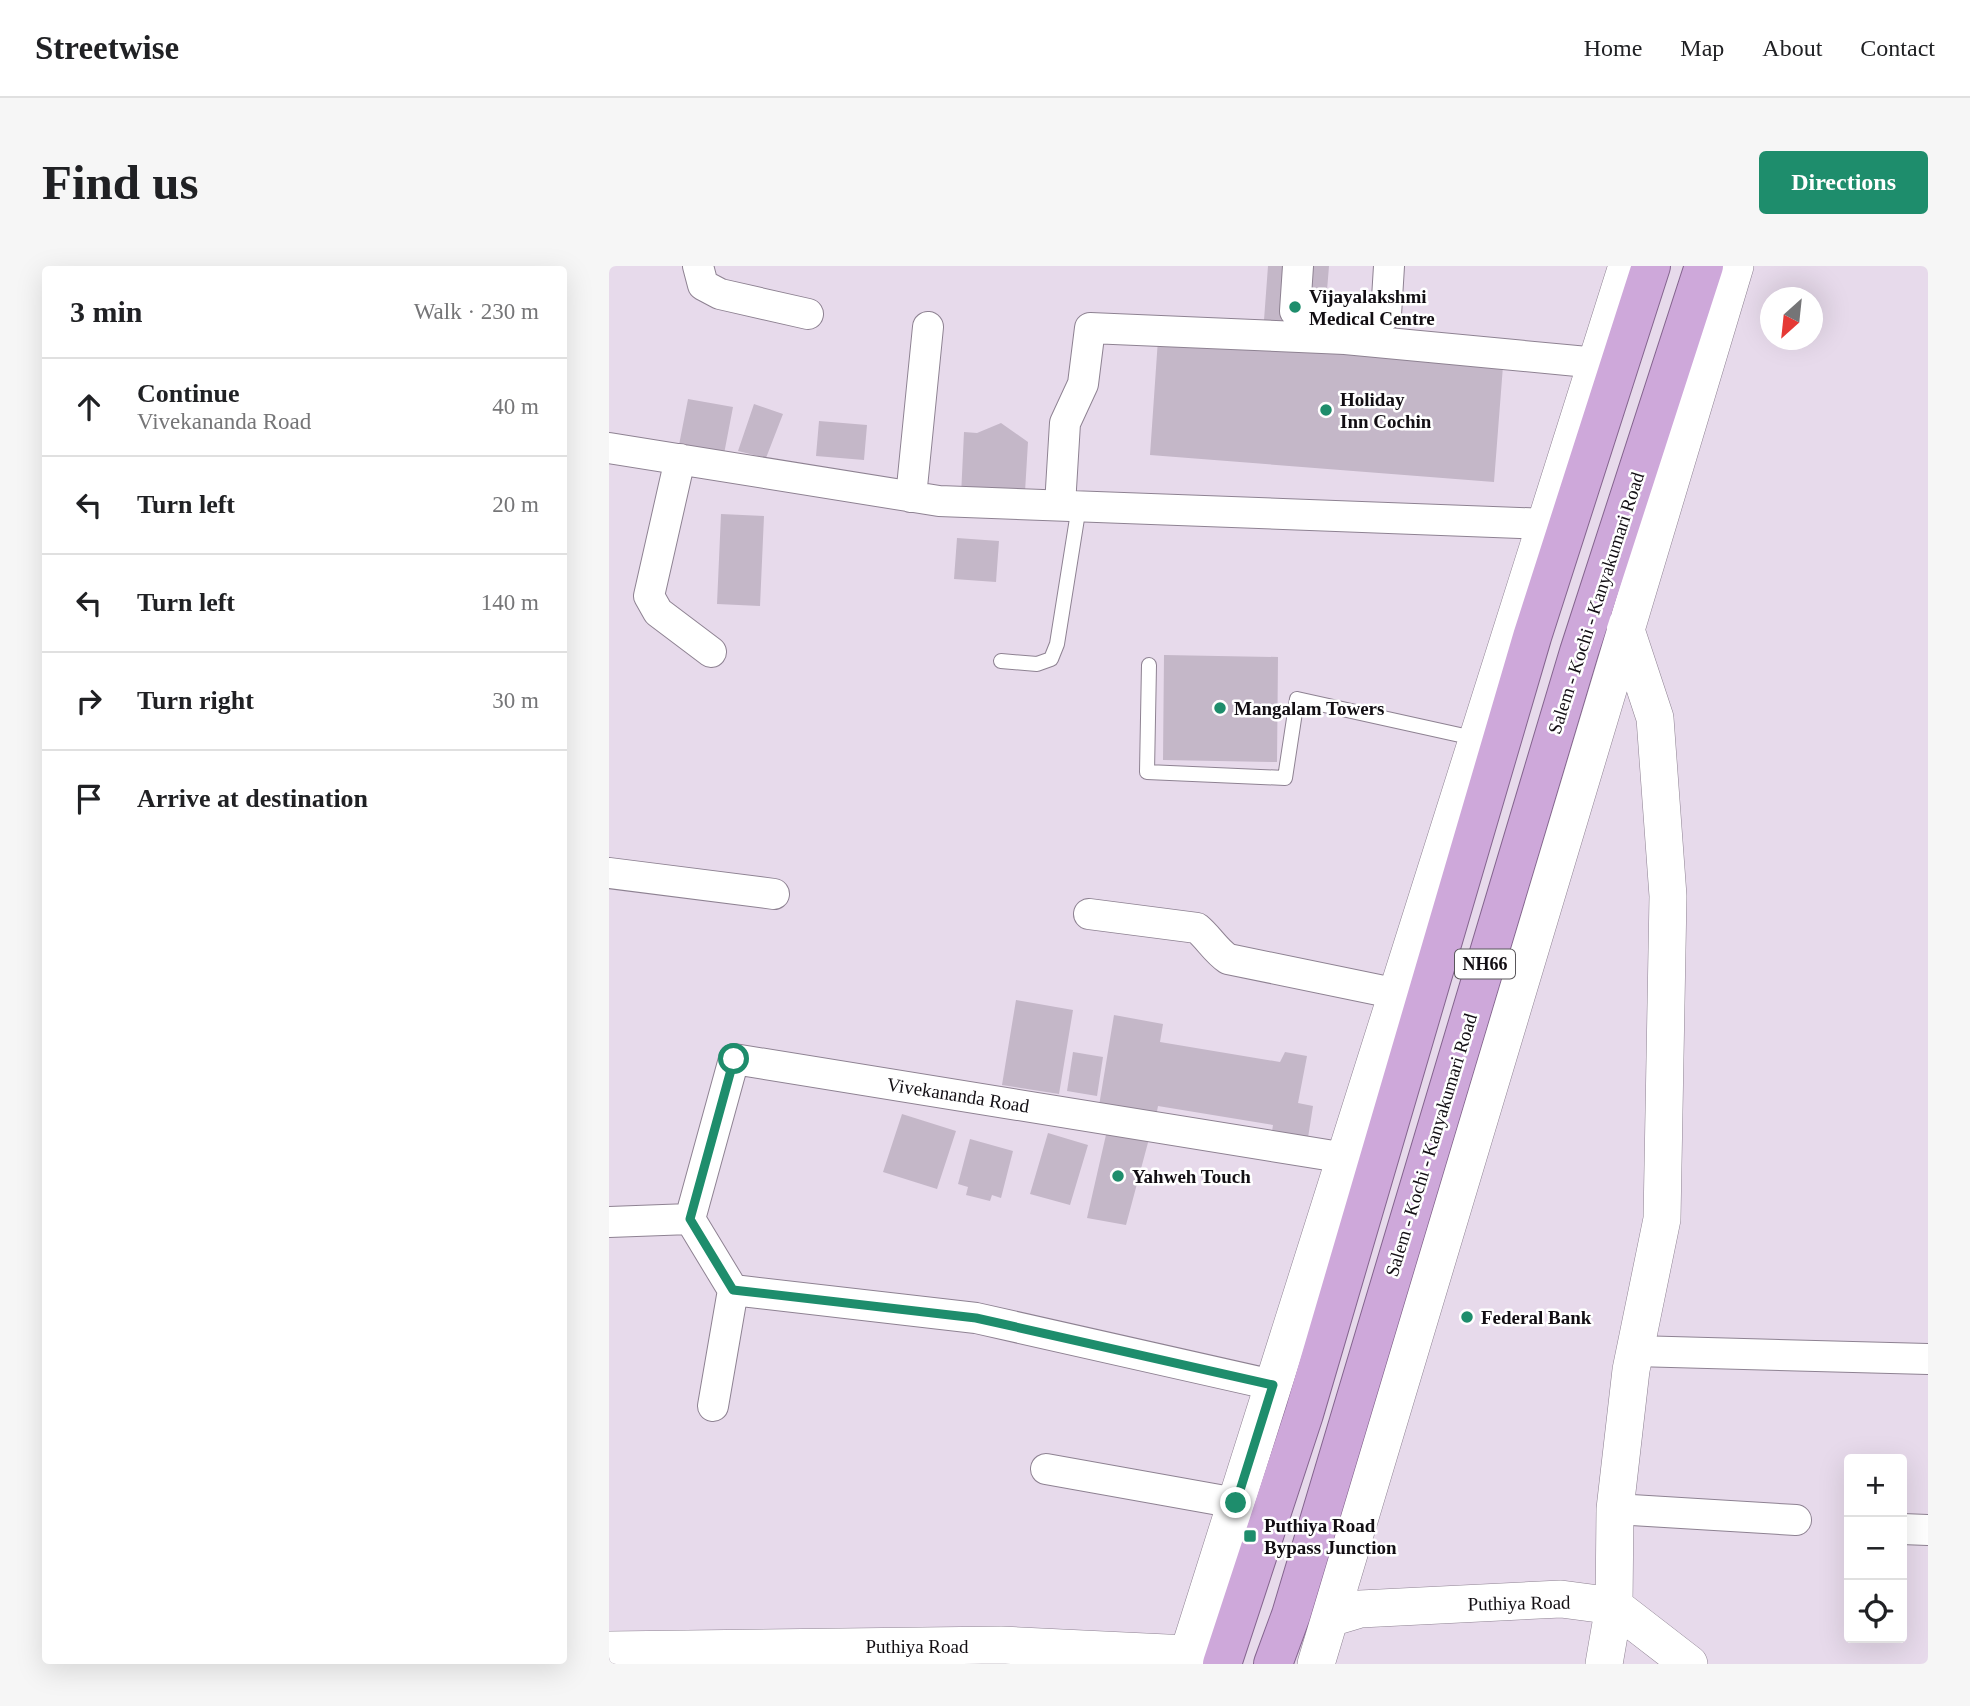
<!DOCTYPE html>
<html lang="en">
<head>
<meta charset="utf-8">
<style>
  :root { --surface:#fff; --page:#f6f6f6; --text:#202124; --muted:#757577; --line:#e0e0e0; --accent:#1e8d6c }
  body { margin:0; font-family:"Times New Roman",serif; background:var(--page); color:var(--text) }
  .controls { position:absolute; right:21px; bottom:21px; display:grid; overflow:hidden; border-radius:7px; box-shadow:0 7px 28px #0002 }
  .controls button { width:63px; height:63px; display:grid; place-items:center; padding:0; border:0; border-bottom:2px solid var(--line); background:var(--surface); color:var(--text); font:35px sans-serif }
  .compass { position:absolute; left:1151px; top:21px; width:63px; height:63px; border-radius:50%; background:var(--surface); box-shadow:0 7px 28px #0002; rotate:207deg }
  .stop { position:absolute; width:21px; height:21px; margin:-16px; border:5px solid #1e8d6c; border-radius:50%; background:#fff }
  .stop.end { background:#1e8d6c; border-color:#fff; box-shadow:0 2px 7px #0008 }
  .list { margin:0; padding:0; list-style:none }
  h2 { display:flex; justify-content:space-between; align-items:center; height:91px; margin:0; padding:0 28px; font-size:30px }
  h2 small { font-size:23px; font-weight:400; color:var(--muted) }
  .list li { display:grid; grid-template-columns:46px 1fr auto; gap:21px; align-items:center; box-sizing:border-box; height:98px; padding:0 28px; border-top:2px solid var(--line) }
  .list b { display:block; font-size:26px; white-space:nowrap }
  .list p { margin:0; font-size:23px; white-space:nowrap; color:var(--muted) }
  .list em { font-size:23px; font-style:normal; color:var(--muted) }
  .icon { flex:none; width:38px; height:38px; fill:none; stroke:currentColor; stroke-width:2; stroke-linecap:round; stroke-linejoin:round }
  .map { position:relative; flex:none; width:1319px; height:1398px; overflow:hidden; border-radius:7px }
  header { display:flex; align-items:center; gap:42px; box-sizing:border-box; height:98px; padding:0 35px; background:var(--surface); border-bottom:2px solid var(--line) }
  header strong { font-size:33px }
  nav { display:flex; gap:38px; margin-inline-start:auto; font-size:24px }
  .intro { display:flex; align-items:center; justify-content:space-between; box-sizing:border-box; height:168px; padding:0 42px }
  h1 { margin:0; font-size:49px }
  .button { padding:18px 32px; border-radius:7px; background:var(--accent); color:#fff; font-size:24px; font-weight:700 }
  main { display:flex; gap:42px; padding:0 42px }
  aside { flex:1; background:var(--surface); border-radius:7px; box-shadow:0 7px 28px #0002 }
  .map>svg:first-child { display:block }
  .building { fill:#c4b7c8 }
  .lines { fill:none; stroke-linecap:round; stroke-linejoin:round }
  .service-casing { stroke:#8e8292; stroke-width:16 }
  .minor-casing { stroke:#8e8292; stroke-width:32 }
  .tertiary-casing { stroke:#8e8292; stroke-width:38 }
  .trunk-casing { stroke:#84648e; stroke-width:40 }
  .service { stroke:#fff; stroke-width:14 }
  .minor { stroke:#fff; stroke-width:30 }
  .tertiary { stroke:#fff; stroke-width:37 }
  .trunk { stroke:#cea8da; stroke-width:38 }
  .route { stroke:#1e8d6c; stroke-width:9 }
  .poi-dot { fill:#1e8d6c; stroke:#fff; stroke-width:2.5 }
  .labels { text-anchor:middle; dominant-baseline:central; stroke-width:5; stroke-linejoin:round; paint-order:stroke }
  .shield { fill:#fff; stroke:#59565a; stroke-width:2 }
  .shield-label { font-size:18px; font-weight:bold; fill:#120e13 }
  .poi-label { font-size:19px; font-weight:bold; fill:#120e13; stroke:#fff; text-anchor:start }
  .street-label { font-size:19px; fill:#120e13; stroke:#fff }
</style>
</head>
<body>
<header>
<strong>Streetwise</strong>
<nav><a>Home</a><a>Map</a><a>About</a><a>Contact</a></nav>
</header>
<div class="intro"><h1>Find us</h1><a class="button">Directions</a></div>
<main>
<aside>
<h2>3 min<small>Walk · 230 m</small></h2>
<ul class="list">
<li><svg class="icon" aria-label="ahead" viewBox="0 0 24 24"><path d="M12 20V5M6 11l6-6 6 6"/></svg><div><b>Continue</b><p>Vivekananda Road</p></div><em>40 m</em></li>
<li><svg class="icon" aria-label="left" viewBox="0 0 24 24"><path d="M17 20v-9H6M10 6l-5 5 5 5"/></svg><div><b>Turn left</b></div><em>20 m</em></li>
<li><svg class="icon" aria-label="left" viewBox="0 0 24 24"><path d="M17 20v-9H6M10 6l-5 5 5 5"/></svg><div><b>Turn left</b></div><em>140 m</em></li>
<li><svg class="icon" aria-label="right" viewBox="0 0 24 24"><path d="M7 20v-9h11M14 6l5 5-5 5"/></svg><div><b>Turn right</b></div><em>30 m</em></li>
<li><svg class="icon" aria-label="arrive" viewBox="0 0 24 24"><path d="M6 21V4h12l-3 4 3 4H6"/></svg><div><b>Arrive at destination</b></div></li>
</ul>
</aside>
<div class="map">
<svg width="1319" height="1398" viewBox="0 0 1319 1398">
  <rect width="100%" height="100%" fill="#e7daeb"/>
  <path class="building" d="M659,0H720L713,86L894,100L885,216L541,189L549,73L653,81Z
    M79,133L124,141L115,188L70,179Z
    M145,138L174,148L157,192L129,185Z
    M210,155L258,159L255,194L207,190Z
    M392,157L419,176L416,226L352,230L355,166L368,167Z
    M112,248L155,250L151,340L108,338Z
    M348,272L390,275L387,316L345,313Z
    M555,389L669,391L668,496L554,494Z
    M407,734L464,744L450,828L393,819Z
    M505,749L554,758L551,776L671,796L676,786L698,790L689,837L704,840L698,878L662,872L664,859L549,840L546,856L489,846Z
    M464,786L494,791L488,830L458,825Z
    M293,848L347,865L328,923L274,906Z
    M499,860L541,869L517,959L478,952Z
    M439,867L479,879L461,939L421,928Z
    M361,873L404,885L392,932L383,929L381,935L357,929L359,921L349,918Z"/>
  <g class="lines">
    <defs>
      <path id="service" d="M392,395L428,398L442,393L448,378L470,240
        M540,399L538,506L676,512L688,433L869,473"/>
      <path id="minor" d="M89,0L94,19L111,28L199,48
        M689,0L686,45L777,49L780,0
        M0,182L330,235L939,258
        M71,193L40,330L49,346L102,386
        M302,231L319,61
        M451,239L456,157L474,118L481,62L736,73L989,97
        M0,607L165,628
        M480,648L588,662C600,672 606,684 619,693L789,728
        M81,953L125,793L737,892
        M0,956L81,953L124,1024L367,1052L664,1119
        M1026,1085L1319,1093
        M104,1140L124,1024
        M437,1203L627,1237
        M1006,1243L1187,1254
        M1293,1263L1319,1264"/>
      <path id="tertiary" d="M721,1352L751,1343L952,1333L1005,1340L1080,1398
        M0,1384L392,1379L579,1388L600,1392
        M576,1398L1018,0
        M707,1398L1126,0
        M995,1398L1005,1340L1006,1243L1022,1104L1053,953L1059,630L1046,452L1016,361"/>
      <path id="trunk" d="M613,1398L695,1148L923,371L1042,0
        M664,1398L682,1349L970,386L1095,0"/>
    </defs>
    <use href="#service" class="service-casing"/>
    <use href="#minor" class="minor-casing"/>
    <use href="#tertiary" class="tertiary-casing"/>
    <use href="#trunk" class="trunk-casing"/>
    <use href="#service" class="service"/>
    <use href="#minor" class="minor"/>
    <use href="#tertiary" class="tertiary"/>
    <use href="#trunk" class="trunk"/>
  </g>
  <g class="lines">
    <path class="route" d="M125,793L81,953L124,1024L367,1052L664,1119L627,1237"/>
  </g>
  <g class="poi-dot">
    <circle cx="686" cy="41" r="7"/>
    <circle cx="717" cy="144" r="7"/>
    <circle cx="611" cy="442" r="7"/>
    <circle cx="509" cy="910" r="7"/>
    <circle cx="858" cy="1051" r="7"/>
    <rect x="634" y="1263" width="14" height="14" rx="3.5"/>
  </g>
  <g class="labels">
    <rect class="shield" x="846" y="683.5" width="60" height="29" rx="5"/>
    <g class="shield-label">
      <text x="876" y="698">NH66</text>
    </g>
    <g class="poi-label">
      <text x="700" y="30">Vijayalakshmi<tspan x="700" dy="22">Medical Centre</tspan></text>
      <text x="731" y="133">Holiday<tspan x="731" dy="22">Inn Cochin</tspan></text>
      <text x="625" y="442">Mangalam Towers</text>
      <text x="523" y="910">Yahweh Touch</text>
      <text x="872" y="1051">Federal Bank</text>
      <text x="655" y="1259">Puthiya Road<tspan x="655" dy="22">Bypass Junction</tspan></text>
    </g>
    <g class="street-label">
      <text transform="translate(987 337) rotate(-72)">Salem - Kochi - Kanyakumari Road</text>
      <text transform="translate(349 829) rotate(9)">Vivekananda Road</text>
      <text transform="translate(822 879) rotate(-73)">Salem - Kochi - Kanyakumari Road</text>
      <text transform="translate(910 1337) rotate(-1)">Puthiya Road</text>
      <text x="308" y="1380">Puthiya Road</text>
    </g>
  </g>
</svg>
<div class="controls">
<button>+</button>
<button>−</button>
<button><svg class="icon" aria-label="locate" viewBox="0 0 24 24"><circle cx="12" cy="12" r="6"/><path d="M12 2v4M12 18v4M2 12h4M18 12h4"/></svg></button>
</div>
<svg class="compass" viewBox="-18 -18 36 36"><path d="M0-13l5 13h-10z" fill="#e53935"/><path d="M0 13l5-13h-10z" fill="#757577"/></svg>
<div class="stop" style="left:125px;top:793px"></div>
<div class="stop end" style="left:627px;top:1237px"></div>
</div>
</main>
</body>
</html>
